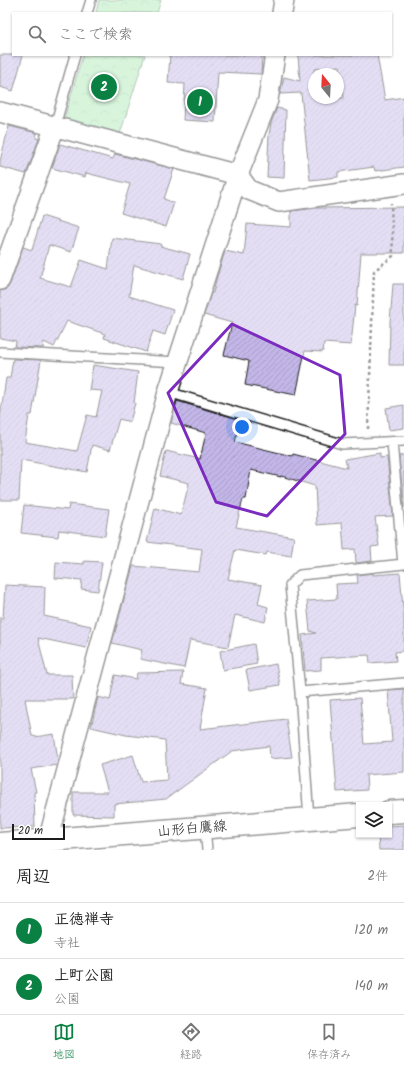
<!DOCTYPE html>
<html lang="ja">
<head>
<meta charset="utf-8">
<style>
  :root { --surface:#fff; --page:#f6f6f6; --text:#222; --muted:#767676; --line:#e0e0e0; --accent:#0b8043 }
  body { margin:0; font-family:Kalam,"Klee One",sans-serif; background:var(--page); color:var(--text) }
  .controls { position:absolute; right:12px; bottom:12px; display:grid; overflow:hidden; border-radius:0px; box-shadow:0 1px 3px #0004 }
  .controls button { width:36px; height:36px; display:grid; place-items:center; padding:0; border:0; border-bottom:1px solid var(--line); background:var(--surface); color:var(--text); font:20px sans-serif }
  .compass { position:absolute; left:308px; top:68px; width:36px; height:36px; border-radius:50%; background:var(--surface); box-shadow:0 1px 3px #0004; rotate:342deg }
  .scale { position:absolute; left:12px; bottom:10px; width:53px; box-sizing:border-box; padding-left:4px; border:2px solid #1c1c1c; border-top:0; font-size:11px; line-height:14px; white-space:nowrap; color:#1c1c1c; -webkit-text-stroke:3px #fff; paint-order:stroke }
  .you { position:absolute; left:242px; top:427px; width:14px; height:14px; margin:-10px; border:3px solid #fff; border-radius:50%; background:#1a73e8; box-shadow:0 0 0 6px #1a73e833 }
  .badge { display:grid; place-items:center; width:26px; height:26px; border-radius:50%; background:var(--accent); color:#fff; font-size:13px; font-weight:700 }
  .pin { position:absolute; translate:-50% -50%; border:2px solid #fff; box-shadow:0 1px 4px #0006 }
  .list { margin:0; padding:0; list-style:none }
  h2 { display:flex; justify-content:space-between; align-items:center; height:52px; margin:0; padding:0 16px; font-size:17px }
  h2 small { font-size:13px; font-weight:400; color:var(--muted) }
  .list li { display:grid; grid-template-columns:26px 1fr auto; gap:12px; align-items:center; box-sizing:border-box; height:56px; padding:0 16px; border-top:1px solid var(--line) }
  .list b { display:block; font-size:15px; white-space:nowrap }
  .list p { margin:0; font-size:13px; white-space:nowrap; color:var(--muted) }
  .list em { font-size:13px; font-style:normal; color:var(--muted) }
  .icon { flex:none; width:22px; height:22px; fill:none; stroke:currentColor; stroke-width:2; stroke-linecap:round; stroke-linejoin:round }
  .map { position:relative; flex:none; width:404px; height:850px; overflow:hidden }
  .search { position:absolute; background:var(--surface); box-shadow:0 1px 3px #0004; left:12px; right:12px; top:12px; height:44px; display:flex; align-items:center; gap:10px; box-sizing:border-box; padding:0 14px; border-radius:0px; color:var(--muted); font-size:15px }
  .sheet { height:164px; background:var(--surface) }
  nav { display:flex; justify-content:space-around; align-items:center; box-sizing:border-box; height:56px; border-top:1px solid var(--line); background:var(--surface); font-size:11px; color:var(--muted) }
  nav a { display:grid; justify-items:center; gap:2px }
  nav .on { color:var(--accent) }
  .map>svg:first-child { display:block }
  .forest { fill:url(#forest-crowns); stroke:#628267 }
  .building { fill:url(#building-hatch); stroke:#1c1c1c; fill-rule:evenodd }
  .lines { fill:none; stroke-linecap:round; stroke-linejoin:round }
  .service-casing { stroke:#1c1c1c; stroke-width:12 }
  .minor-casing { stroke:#1c1c1c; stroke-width:22 }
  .primary-casing { stroke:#1c1c1c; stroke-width:25 }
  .path { stroke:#1c1c1c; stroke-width:2.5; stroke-dasharray:3 3; stroke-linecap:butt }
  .service { stroke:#fff; stroke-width:9 }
  .minor { stroke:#fff; stroke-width:19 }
  .primary { stroke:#fff; stroke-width:22 }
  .marked { fill:none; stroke:#7b2cbf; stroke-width:3; stroke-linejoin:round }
  .labels { text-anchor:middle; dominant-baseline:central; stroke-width:3.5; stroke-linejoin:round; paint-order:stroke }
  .street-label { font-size:14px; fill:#1c1c1c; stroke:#fff }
</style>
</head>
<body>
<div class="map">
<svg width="404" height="850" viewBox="0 0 404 850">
  <defs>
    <pattern id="forest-crowns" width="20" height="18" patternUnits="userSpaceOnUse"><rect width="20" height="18" fill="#a8e9b2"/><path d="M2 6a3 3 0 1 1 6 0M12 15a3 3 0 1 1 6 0" fill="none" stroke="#90c798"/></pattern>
    <pattern id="building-hatch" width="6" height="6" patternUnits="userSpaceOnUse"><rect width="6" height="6" fill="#c3b6e8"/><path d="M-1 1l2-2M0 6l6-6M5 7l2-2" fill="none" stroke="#a79cc6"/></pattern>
  </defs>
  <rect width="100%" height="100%" fill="#fff"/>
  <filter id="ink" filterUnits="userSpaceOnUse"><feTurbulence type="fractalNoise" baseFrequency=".025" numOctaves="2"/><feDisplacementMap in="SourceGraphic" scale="8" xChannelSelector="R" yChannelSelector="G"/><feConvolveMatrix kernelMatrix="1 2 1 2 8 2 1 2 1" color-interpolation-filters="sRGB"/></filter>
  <g filter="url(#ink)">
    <path class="forest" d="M99,0H161L157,13H96Z
      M83,55H145L120,134L64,119Z"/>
    <path class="building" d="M0,55H23L13,91L0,87Z
      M170,55H262L261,74L218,72L215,122L183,120L185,84L168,83Z
      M298,55H377L385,100L404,97V167L375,171L374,167L338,172V177L310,180L301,93L280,94L284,77L300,81ZM340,66L344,98H314V69Z
      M277,108L286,110L284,178L267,177L269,135L271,123Z
      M9,126L37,133L36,138L39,139L26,174L0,167V161Z
      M60,144L113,159L115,154L174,169L164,199L174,203L166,227L121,213L130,184L86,173L85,177L52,168Z
      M404,207V253H361L357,306L355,305L351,345L324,343L323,352L305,351L296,395L245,385L249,361L224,355L232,323L204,315L211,293H213L216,280L225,251L244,255L247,224L291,227V211L317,208Z
      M42,216L79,228L71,252L49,245L40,278L71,287L81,260L108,269L112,238L161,244L160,246L190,254L183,279L134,265L129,296L173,310L165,335L153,331L146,352L104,338L105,334L67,321L54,347L44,342L43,348L15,347L16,341L0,338V291L7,289L10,284L23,247L32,250Z
      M393,284H404V365H389L390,322Z
      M13,359L41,360L32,415H29L25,442L77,451L87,415L96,417L102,391L89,390L93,365L138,372L134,403H135L130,422L119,419L110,450L92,445L87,472L21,460L19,500H0V418L6,378H10Z
      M177,401L241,420L235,442L292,456L293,454L347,468L345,459L380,453V458L387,457L393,516L375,517L379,546L371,547L372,561L356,563L355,549L344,550L342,523L317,525L315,486L281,476V477L251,470L246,499H243L236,527L294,537L291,556L267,552L266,555L235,550L228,579L262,585L258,604L268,607L265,622L235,615L228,647L190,640L184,668L140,659L142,650L112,643L133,566L199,572L202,549L147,542L155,508L181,515L189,483L160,476L166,451L200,459L206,433L171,423Z
      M404,405V428L389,430L386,408Z
      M404,455V508L399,456Z
      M69,504L109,509L105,536L59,530L58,537L21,533L24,505L68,510Z
      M84,561L102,562L98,591L81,589L82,580L55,578L56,562L84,564Z
      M373,573V575L400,573L404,618V651L395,652L396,661L370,663L369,655L321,658V670L305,671L302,635L316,633L310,631L307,601L337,599L336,584L358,583L357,575Z
      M5,585L45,587L44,616L91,626L86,648L38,638L47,675H72L73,699H25L32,736H34L35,737L54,734L58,760L57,765L31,769L36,792H34L35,827L0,828V618H3Z
      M254,644L257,664L223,670L220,651Z
      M276,664L280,685L250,690L246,670Z
      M183,672L181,684L207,688L200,729L286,719L292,757L270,759L269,746L232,751L166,799L114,804V816L73,815V792H108L100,765L133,755L141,782L167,780L165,740L126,735L91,727L98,697L110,700L115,675L136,679L137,673Z
      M404,689V772L366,775L367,790L337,792L330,700L360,698L364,744L392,742L388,690Z
      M404,825V850H379L378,835H389V826Z"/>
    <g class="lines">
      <defs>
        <path id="service" d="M87,13L91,0
          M55,126L75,55
          M0,352L177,362
          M168,392L342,444L404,441
          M392,442L403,564
          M300,692L404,683
          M309,819L300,692L290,585L300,575L404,564
          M205,828L207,850"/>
        <path id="minor" d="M282,13L284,0
          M0,112L238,175L249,190L279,202L404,184
          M0,280L55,126
          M48,841L168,392L238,175L268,100L275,55"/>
        <path id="primary" d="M389,812L404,811
          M0,844L359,815"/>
      </defs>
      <use href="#service" class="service-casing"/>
      <use href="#minor" class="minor-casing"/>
      <use href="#primary" class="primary-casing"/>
      <path class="path" d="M368,429L374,271L393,256L391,203"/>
      <use href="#service" class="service"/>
      <use href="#minor" class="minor"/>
      <use href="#primary" class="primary"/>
    </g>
  </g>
  <path d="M0 0H404V850H0ZM232,324L340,375L345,434L267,516L216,502L168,393Z" fill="#fff" fill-opacity=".55" fill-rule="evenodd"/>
  <path class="marked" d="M232,324L340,375L345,434L267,516L216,502L168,393Z"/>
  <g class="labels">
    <g class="street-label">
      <text transform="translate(192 829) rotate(-5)">山形白鷹線</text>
    </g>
  </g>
</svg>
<div class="controls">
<button><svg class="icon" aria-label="layers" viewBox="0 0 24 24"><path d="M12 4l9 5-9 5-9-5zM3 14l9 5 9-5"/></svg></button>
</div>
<svg class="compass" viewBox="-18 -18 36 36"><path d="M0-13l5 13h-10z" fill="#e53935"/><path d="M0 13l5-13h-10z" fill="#767676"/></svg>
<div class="scale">20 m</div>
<div class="you"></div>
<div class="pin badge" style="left:200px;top:102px">1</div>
<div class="pin badge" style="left:104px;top:87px">2</div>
<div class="search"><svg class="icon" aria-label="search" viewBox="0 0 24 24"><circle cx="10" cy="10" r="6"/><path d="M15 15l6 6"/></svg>ここで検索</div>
</div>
<section class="sheet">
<h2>周辺<small>2件</small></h2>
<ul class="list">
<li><span class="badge">1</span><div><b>正徳禅寺</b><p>寺社</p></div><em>120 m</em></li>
<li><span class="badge">2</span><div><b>上町公園</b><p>公園</p></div><em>140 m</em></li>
</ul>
</section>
<nav>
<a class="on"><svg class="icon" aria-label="map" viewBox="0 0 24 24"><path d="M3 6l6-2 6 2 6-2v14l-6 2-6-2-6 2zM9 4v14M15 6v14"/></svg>地図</a>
<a><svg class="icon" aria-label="directions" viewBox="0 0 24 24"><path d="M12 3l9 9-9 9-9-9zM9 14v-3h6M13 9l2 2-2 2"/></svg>経路</a>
<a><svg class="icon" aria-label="saved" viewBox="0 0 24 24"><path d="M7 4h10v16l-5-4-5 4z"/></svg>保存済み</a>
</nav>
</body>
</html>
